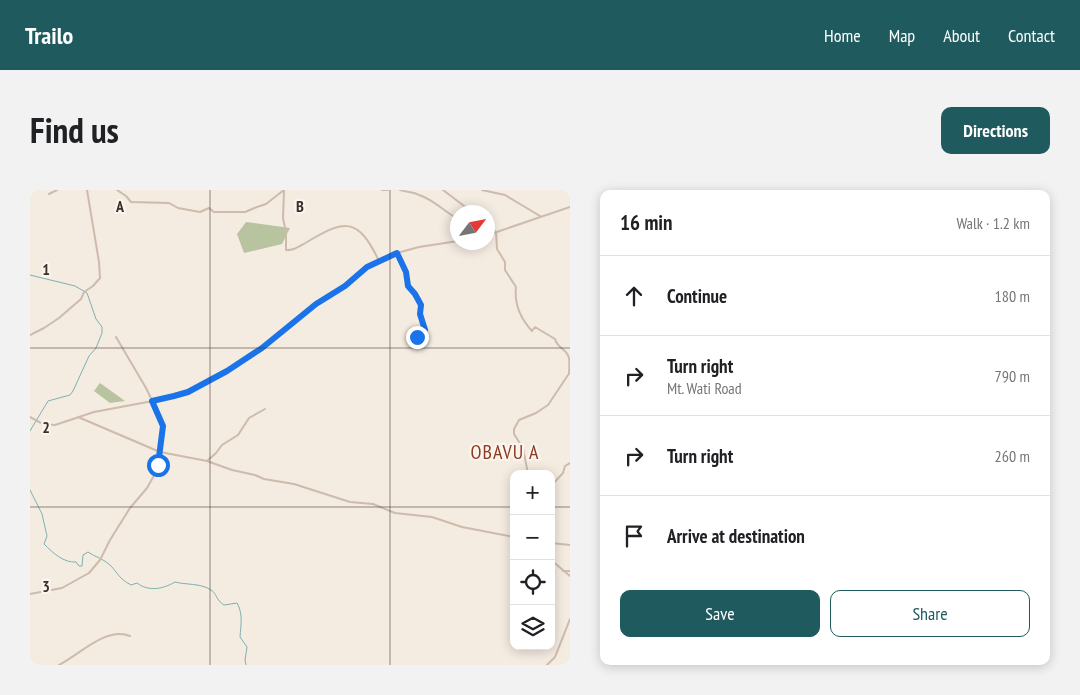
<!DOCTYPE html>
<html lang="en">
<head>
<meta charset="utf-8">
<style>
  :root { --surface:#fff; --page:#f2f2f2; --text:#202124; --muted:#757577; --line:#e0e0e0; --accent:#1f5a5e }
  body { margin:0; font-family:"PT Sans Narrow",sans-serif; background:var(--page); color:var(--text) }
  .controls { position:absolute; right:15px; bottom:15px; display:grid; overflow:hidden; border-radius:10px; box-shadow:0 2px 12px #0003 }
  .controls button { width:45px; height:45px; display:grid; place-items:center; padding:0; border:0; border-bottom:1px solid var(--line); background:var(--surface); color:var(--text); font:25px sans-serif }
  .compass { position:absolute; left:420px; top:15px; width:45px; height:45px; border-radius:50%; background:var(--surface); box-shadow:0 2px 12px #0003; rotate:58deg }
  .stop { position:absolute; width:15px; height:15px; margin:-11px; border:4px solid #1a73e8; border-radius:50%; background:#fff }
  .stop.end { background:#1a73e8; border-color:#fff; box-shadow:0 1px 5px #0008 }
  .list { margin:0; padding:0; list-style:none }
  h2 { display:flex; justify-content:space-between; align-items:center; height:65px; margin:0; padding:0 20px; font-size:21px }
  h2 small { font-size:16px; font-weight:400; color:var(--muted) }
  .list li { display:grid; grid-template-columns:32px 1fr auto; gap:15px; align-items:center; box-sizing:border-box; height:80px; padding:0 20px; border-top:1px solid var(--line) }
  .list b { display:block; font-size:19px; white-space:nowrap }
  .list p { margin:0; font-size:16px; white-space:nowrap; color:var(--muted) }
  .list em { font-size:16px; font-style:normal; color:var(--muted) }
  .actions { display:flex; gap:10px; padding:15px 20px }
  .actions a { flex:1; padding:11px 0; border:1px solid var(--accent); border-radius:10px; text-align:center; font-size:18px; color:var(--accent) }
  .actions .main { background:var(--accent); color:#fff }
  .icon { flex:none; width:28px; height:28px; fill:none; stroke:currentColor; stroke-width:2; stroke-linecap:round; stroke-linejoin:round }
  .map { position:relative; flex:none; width:540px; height:475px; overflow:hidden; border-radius:10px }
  header { display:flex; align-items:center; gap:30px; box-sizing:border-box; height:70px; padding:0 25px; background:var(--accent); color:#fff }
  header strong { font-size:24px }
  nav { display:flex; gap:28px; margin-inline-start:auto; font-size:18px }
  .intro { display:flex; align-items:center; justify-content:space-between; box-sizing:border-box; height:120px; padding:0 30px }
  h1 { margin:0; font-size:35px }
  .button { padding:12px 22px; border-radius:10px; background:var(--accent); color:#fff; font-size:18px; font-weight:700 }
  main { display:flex; gap:30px; padding:0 30px }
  aside { flex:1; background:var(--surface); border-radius:10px; box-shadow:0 2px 12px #0003 }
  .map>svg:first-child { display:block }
  .green { fill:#b8c4a0 }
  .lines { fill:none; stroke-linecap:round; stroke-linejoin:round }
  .stream { stroke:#7fb0b2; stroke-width:1 }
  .minor { stroke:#cdbbac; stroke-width:2 }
  .route { stroke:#1a73e8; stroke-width:6 }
  .grid { fill:none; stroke:#3b302b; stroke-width:1; stroke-opacity:0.55 }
  .labels { text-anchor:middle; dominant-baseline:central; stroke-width:4.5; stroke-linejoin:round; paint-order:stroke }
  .quarter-label { font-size:20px; letter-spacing:1px; fill:#8c3b22; stroke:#fbf5ee }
  .grid-label { font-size:16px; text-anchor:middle; font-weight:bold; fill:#3b302b; stroke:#fbf5ee; stroke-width:4.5; stroke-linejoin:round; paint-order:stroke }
</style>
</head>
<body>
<header>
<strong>Trailo</strong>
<nav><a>Home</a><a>Map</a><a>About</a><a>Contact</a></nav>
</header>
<div class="intro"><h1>Find us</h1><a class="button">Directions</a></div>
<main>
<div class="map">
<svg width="540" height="475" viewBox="0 0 540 475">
  <rect width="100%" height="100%" fill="#f4ebe1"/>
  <path class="green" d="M216,32L260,38L252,54L214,63L207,44Z
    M70,193L95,211L80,213L64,201Z"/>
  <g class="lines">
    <path class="stream" d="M0,85L45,96L57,103L66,129L72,137V143L66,158L59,166L43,201L40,205L18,211L0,241
      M0,300L12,324L17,346L14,354C23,363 34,373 46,372L49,376H52L53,365L58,362C65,367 74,369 80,375C89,384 88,388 101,395L107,393C119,402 133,399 145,392C156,395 171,393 181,400C187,404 186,410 194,415L207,413C213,423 211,435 210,447L217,457L215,470L216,475"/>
    <path class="minor" d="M87,0L96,6L101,12L139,13L148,18L170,22L179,18L184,22H215L227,17L236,14L254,0
      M352,0H358
      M370,0C376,2 384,2 389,5C403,9 416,23 428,29
      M413,0L442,22
      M452,0L475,5L510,26
      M254,1L253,28L256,43V60C263,61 270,56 277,52C315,29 328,27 349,71
      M19,4L27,0
      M458,35L466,42L467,59L475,72V80L486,97C484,114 490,128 502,141L505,137L525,149C527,158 537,159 539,168C540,172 539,179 539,184
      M458,45L540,17
      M367,63L376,82L378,96L385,104L391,115L390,124L395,140L393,145L387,147
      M0,145L14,138L29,128L51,109L54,102L63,96L70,88L69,72L57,0
      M0,227L13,234L25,235L64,222L144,207L158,202L197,181L232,158L287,114L321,92L330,82L337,77L367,63L389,57L428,51
      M48,227L130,262L177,271L202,280L225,285L234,289L264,294L320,312L343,314L365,323L402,327L432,337L484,347
      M177,271L186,263L192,255L208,245L219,228L235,219
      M498,284L493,258L484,244V239L489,230L506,223L518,215L538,185
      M521,296L533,283L535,276L540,273
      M521,353L540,355
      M521,370L540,386
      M533,381H540
      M0,404L32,398L59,383L70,370L80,350L100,318L117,298L126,282L133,244L132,231L116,198L86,147
      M29,475C50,464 77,436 100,446
      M517,475L525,467L540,429"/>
  </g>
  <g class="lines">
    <path class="route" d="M128,275L133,236L122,211L144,206L158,202L197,181L232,158L286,114L315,96L337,77L367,63L376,82L378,96L385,104L391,115L390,124L395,140L393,145L387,147"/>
  </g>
  <path class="grid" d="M180,0V475M360,0V475M0,158H540M0,317H484M521,317H540"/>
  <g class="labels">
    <g class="quarter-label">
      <text x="475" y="262">OBAVU A</text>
    </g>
  </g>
  <g class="grid-label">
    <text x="90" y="22">A</text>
    <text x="270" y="22">B</text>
    <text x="16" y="85">1</text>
    <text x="16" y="243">2</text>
    <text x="16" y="402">3</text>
  </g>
</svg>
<div class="controls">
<button>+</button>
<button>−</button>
<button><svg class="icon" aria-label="locate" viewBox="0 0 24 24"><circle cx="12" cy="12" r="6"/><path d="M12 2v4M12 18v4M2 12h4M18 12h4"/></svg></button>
<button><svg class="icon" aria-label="layers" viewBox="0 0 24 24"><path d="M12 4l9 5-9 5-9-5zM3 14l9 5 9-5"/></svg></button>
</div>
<svg class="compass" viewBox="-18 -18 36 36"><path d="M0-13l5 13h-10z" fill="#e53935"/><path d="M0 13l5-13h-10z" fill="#757577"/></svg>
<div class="stop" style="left:128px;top:275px"></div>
<div class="stop end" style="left:387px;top:147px"></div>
</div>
<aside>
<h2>16 min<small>Walk · 1.2 km</small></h2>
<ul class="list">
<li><svg class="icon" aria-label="ahead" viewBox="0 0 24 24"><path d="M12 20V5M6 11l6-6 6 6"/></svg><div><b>Continue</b></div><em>180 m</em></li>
<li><svg class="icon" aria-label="right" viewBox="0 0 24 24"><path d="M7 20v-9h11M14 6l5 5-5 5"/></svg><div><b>Turn right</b><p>Mt. Wati Road</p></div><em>790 m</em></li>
<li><svg class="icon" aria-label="right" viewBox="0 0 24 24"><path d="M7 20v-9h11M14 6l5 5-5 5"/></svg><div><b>Turn right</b></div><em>260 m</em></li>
<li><svg class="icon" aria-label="arrive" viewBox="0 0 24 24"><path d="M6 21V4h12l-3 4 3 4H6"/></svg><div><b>Arrive at destination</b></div></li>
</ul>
<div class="actions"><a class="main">Save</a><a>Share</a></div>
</aside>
</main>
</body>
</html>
